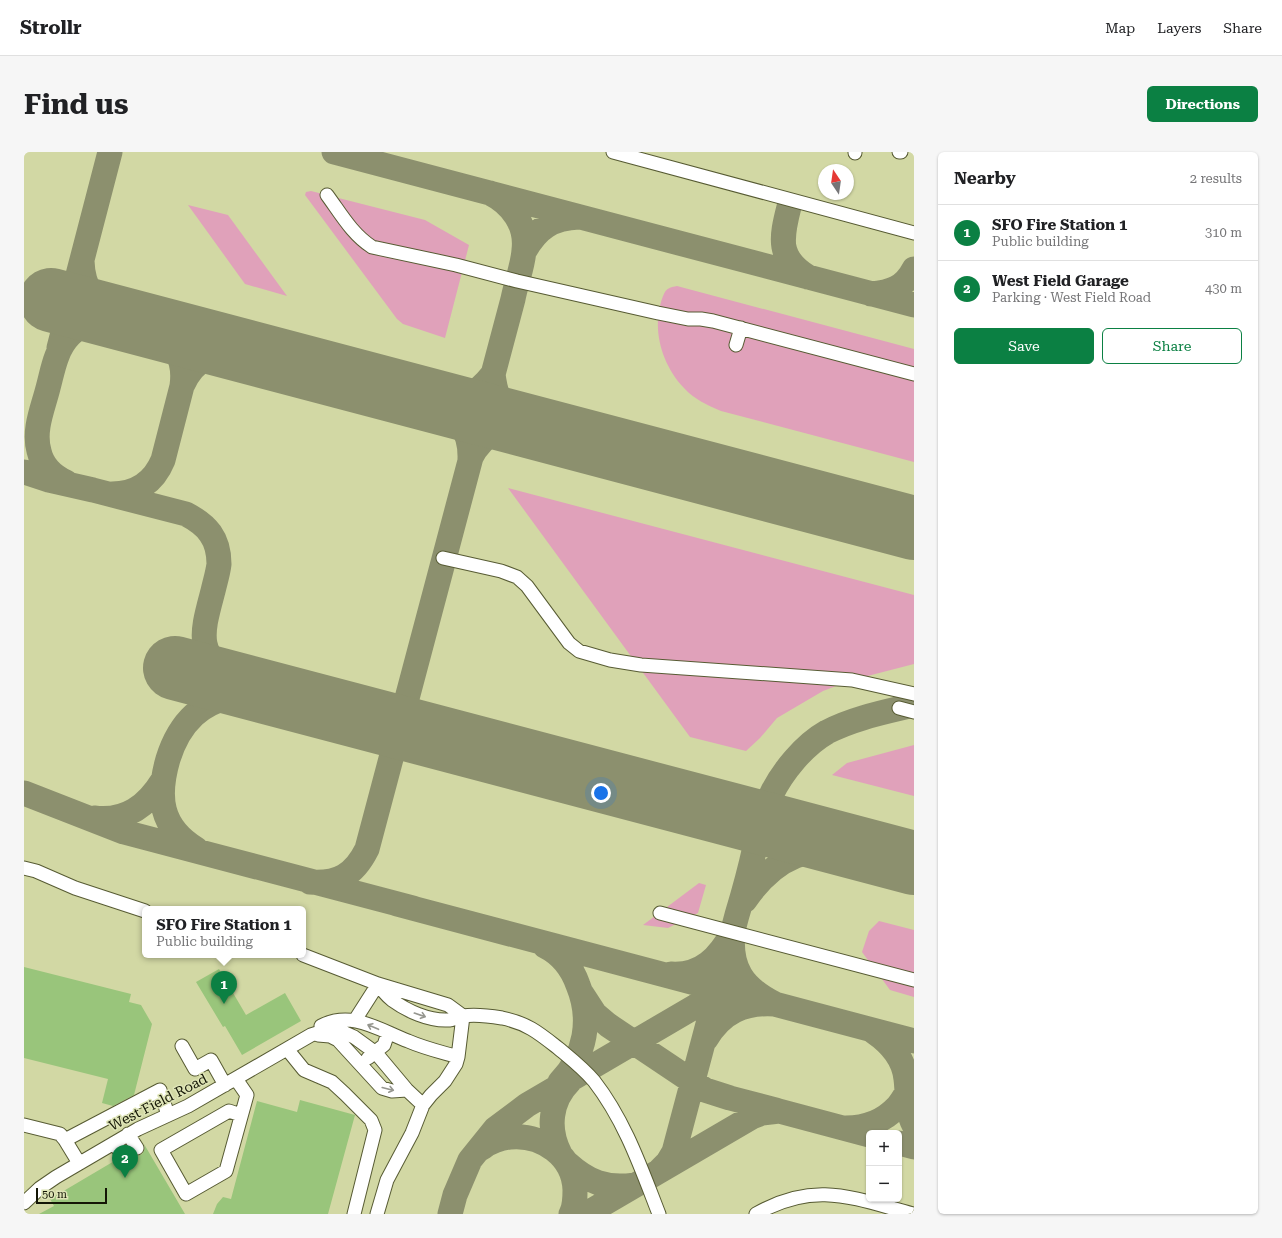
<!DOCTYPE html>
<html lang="en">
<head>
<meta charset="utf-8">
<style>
  :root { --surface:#fff; --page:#f6f6f6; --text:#202124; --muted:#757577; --line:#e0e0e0; --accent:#0b8043 }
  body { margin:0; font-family:"Roboto Serif",serif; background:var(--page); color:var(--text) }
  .controls { position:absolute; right:12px; bottom:12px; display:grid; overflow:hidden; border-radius:6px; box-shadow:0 1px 3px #0004 }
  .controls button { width:36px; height:36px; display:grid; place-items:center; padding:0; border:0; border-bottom:1px solid var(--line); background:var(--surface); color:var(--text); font:20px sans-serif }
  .compass { position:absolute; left:794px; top:12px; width:36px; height:36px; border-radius:50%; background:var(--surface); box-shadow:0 1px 3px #0004; rotate:347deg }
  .scale { position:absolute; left:12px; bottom:10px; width:71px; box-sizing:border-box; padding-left:4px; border:2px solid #141606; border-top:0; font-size:11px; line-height:14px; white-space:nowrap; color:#141606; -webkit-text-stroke:3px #dee4b6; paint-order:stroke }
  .you { position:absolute; left:577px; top:641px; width:14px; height:14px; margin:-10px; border:3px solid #fff; border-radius:50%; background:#1a73e8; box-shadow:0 0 0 6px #1a73e833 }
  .badge { display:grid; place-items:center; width:26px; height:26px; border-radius:50%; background:var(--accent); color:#fff; font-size:13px; font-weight:700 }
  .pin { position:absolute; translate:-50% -33px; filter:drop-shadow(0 1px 2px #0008) }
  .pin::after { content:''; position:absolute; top:21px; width:14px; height:12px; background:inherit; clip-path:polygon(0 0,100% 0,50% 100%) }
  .popup { position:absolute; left:118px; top:754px; width:164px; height:52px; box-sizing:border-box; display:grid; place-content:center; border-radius:6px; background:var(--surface); filter:drop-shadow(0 1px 3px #0005); font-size:13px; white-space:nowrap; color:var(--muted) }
  .popup b { font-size:15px; color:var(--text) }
  .popup::after { content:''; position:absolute; left:50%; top:100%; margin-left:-8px; border:8px solid transparent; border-top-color:var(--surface) }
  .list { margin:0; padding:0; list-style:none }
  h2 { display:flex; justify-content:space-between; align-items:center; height:52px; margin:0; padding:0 16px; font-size:17px }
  h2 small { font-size:13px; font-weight:400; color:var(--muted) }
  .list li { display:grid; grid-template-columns:26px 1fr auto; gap:12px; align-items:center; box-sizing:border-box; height:56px; padding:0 16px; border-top:1px solid var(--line) }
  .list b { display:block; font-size:15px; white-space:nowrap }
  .list p { margin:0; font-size:13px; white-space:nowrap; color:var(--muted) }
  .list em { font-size:13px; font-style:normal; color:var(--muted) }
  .actions { display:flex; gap:8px; padding:12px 16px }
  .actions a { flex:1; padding:9px 0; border:1px solid var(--accent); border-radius:6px; text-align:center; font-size:14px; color:var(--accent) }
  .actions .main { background:var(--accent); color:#fff }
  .map { position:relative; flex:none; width:890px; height:1062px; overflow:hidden; border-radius:6px }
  header { display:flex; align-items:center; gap:24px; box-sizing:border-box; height:56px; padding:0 20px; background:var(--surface); border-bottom:1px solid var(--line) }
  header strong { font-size:19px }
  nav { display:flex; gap:22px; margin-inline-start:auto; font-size:14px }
  .intro { display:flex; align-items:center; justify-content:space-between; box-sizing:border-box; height:96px; padding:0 24px }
  h1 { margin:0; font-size:28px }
  .button { padding:10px 18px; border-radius:6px; background:var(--accent); color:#fff; font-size:14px; font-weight:700 }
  main { display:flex; gap:24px; padding:0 24px }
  aside { flex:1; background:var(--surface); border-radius:6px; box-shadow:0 1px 3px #0004 }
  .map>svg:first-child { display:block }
  .built { fill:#d2d8a4; fill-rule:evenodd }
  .green { fill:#e0a1ba }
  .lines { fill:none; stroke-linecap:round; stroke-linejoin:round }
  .taxiway { stroke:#8c906e; stroke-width:25 }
  .runway { stroke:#8c906e; stroke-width:64 }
  .building { fill:#99c57b }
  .minor-casing { stroke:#575b33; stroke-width:15 }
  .minor { stroke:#fff; stroke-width:13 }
  .oneway { stroke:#95968f }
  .labels { text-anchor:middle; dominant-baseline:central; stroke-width:3; stroke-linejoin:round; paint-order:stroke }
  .street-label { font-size:14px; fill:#141606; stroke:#dee4b6 }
</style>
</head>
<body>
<header>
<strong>Strollr</strong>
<nav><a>Map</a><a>Layers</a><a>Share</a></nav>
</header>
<div class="intro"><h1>Find us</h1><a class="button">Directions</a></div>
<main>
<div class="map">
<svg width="890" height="1062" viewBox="0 0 890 1062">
  <rect width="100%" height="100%" fill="#dee4b6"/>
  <path class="built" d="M0,0H890V1062H0ZM800,18H824V42H800ZM121,757H279V803H121ZM845,981H875V1047H845Z"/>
  <path class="green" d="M287,39L401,68L445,93L421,186L379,172L373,167L281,43L282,40Z
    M164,53L204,63L263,144L221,132Z
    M653,134L890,197V310L697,259C683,253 670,247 660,236C639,214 628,180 637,150C641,139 641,136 653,134Z
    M484,336L890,443V512L828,528L799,539L753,566L736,586L722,599L666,585Z
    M890,593V644L808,623L823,611Z
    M675,731L682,733L674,761L644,776L619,773Z
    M855,769L890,778V845L866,838L838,800L845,779Z"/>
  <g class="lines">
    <path class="taxiway" d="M310,0L890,153
      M765,55C757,86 753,106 784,125
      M500,100C513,76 528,66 555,65
      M58,109C59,138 71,151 94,166
      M847,142C867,140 880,136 890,117
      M35,196L86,0
      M469,222C473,257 484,263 514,277C482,275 462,275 446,307C447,277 433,263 408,249C437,250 451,245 469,222Z
      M158,234C171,204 192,199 222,200
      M0,320L25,328L69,338L162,362C183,373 195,386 195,412C194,421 191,430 189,439C177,484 171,501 213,532
      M42,330C29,324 18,313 15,299C9,278 19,256 24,236C27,225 29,214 33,204C36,196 40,189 46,183C59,170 76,168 94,166
      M88,342C113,342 130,330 139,308L158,234C162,205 150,192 128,175
      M0,641L100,680L389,756
      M70,666C102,670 123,654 139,628
      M172,697C136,675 133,645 144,607C149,591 157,575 170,563C191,544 217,542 244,540
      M286,730C314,732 330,723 343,697L489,147C492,131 499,114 500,98C503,73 488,52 466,41
      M721,748C753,702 784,694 838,697
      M452,773L373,752L890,889
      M521,794C537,802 548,816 554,833C568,867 562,903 536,930
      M647,822C678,824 695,805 709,780C705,816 719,836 751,852C720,850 698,860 682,887
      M558,842L571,862L584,873L681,938L706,946L752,958
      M850,880C866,891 880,907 882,927C884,943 882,958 890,973
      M822,976C841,976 860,969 873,955C879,949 882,941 887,934
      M875,991L890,995
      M458,996C465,990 477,986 486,985C518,982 550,1004 551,1038C551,1046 551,1055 547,1062
      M536,1002C523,977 526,949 546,929
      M543,1011C564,1030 582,1037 610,1033
      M636,1018L644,1010L650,1000L713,763C720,740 726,718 731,695C736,678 739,659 747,643C758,620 780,593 803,580C830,566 861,560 890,553
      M426,1062L431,1043L446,1008L471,977L503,953L672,854L684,844L693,831
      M562,1062L728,965L738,961L755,959L845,983"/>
    <path class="runway" d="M27,148L890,376
      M151,516L890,711"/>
  </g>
  <path class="building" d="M0,815L107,842L105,850L117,853L128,872L110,943L89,954L78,951L84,927L0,906Z
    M195,817L222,863L261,841L277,869L218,903L201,874L199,875L172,830Z
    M276,948L331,963L304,1062H189L193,1052L199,1045L207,1047L233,949L273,960Z
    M120,992L161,1062H15L30,1054L26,1047L92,1008L96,1011H103L106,1007V1000L113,1004L118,1002L121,996Z"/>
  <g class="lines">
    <defs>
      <path id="minor" d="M589,0L890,81
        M875,0H877
        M831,1V0
        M303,43C317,62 328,82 348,95L432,113L493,129L634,161L664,167H677L689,169L890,222
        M712,193L717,176
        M419,406L477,419L493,425L503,434L545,491L555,499L586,508L617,513L828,528L890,542
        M875,556L890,560
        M0,716L12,719L51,736L121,759
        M636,761L890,828
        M279,803L354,832L424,853L439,864
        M354,832C358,838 363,844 368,848C383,859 405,869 424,868C429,868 434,865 439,864C451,862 466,864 478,866C503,871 515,881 534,896C546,906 559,916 570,929C601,969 617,1016 635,1062
        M331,868L354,832
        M297,874C328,858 355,878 384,889C400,896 417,900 434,905
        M294,883L306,884L314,888L358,936L368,939L383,938
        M158,894L171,917L187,908L201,933
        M263,897L280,918L308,930L321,942L347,968L351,978L330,1062
        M344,906L360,893L364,881
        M212,927L223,943L202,1019L162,1042L137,998L205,959L217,963
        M0,973L36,982L41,988
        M104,982L113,996
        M90,991L99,1004
        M55,1011L41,988L136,938L144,963
        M0,1051L16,1036L32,1025L114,977L164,954L287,883L306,877H312L330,885L352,901L383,938L399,953
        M353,1062L363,1028L388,981L399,953L407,943L421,929L432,912L434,905L439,864
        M732,1062C791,1028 829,1046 889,1062"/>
    </defs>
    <use href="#minor" class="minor-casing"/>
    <use href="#minor" class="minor"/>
  </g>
  <defs><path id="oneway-shaft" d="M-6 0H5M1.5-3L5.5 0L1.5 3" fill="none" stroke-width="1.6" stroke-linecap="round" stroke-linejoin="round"/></defs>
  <g class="oneway">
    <use href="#oneway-shaft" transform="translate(396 863) rotate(19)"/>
    <use href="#oneway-shaft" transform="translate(349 875) rotate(-157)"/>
    <use href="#oneway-shaft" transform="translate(364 937) rotate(14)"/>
  </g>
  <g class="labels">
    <g class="street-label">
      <text transform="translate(134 950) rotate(-27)">West Field Road</text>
    </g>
  </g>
</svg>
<div class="controls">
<button>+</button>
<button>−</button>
</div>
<svg class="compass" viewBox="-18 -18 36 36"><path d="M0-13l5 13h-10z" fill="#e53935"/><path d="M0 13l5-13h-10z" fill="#757577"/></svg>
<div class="scale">50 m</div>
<div class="you"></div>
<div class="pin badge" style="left:200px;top:852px">1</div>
<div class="popup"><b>SFO Fire Station 1</b>Public building</div>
<div class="pin badge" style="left:101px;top:1026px">2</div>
</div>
<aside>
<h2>Nearby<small>2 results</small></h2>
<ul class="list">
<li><span class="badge">1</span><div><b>SFO Fire Station 1</b><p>Public building</p></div><em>310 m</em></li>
<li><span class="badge">2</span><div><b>West Field Garage</b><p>Parking · West Field Road</p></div><em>430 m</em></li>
</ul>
<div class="actions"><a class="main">Save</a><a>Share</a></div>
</aside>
</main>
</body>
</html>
